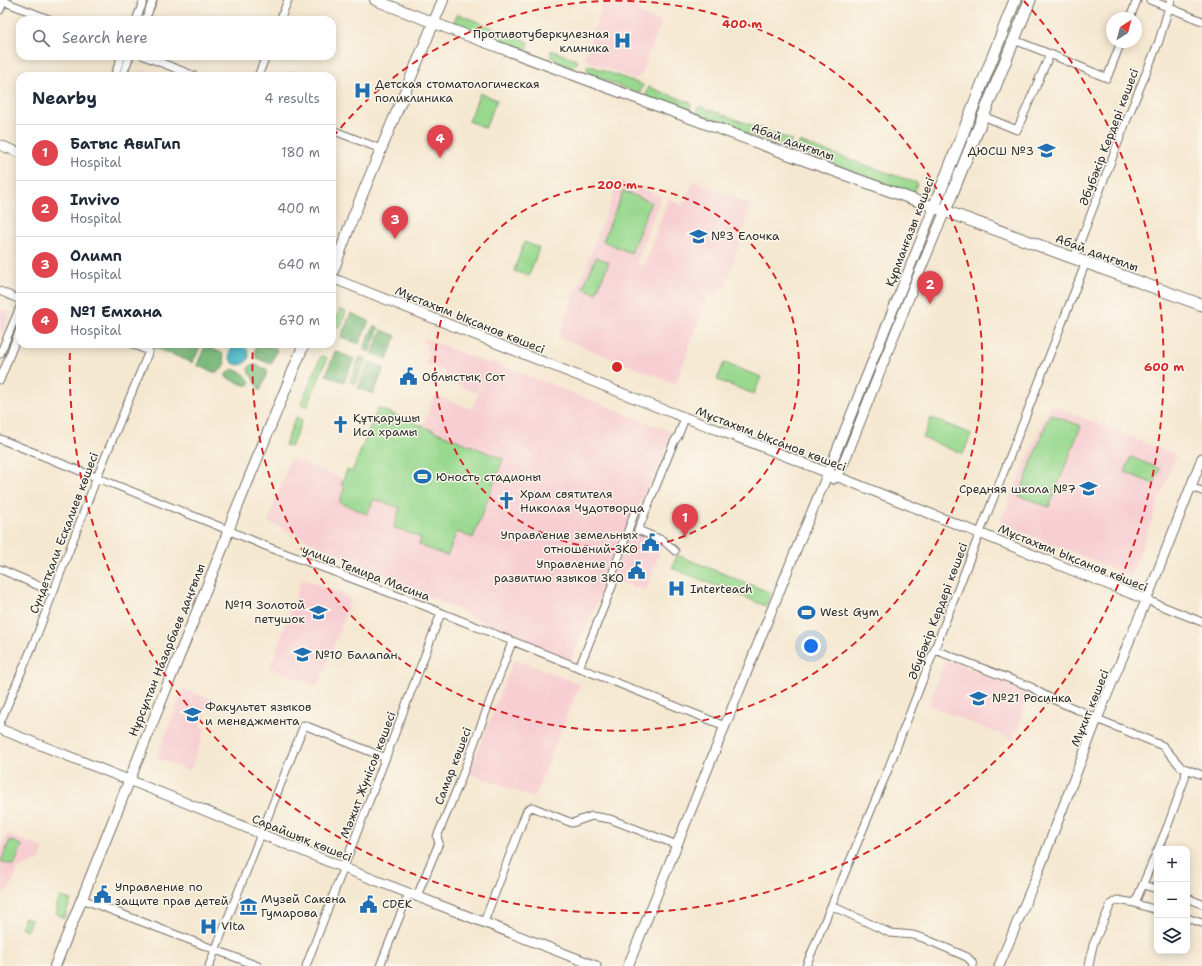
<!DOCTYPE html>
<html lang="en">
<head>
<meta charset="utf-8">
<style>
  :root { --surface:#fff; --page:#f6f6f7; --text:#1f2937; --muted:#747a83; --line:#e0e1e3; --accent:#111827 }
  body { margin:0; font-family:"Shantell Sans",sans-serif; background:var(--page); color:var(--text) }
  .controls { position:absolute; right:12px; bottom:12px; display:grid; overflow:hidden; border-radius:8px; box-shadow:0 2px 10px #0003 }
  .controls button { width:36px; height:36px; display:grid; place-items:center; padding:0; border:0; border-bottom:1px solid var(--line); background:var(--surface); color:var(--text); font:20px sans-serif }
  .compass { position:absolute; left:1106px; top:12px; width:36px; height:36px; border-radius:50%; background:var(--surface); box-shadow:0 2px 10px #0003; rotate:36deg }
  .you { position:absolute; left:811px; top:646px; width:14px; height:14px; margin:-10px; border:3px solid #fff; border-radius:50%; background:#1a73e8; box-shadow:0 0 0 6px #1a73e833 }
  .badge { display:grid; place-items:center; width:26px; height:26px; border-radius:50%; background:var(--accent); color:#fff; font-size:13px; font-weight:700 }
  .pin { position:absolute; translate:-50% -33px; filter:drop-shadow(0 1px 2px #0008) }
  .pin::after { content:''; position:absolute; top:21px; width:14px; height:12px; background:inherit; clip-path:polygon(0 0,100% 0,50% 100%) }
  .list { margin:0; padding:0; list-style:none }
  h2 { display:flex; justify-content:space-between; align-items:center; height:52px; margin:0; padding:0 16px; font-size:17px }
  h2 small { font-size:13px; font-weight:400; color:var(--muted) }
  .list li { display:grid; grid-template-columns:26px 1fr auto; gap:12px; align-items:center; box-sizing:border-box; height:56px; padding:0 16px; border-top:1px solid var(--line) }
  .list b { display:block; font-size:15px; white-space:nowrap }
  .list p { margin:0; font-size:13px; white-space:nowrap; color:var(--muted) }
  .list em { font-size:13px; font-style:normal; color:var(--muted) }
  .icon { flex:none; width:22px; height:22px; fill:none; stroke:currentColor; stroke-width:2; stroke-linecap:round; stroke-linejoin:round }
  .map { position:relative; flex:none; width:1202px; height:966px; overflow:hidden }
  .search { position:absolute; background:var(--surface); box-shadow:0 2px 10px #0003; left:16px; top:16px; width:320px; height:44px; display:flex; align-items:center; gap:10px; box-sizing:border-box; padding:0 14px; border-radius:12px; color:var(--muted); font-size:15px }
  .panel { position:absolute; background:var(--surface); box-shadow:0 2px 10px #0003; left:16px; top:72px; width:320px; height:276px; border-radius:12px }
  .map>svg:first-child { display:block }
  .built { fill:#f7cfd2 }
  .green { fill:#99d98f; stroke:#62825d }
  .forest { fill:#7ab97a; stroke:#527252 }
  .water { fill:#4ab6c7; stroke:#3a7079 }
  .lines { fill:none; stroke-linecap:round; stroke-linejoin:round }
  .minor-casing { stroke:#726d65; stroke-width:9 }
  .tertiary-casing { stroke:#726d65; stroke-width:11 }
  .secondary-casing { stroke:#726d65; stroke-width:12 }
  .primary-casing { stroke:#726d65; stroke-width:13 }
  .minor { stroke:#fff; stroke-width:7 }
  .tertiary { stroke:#fff; stroke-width:9 }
  .secondary { stroke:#fff; stroke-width:10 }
  .primary { stroke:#fff; stroke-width:11 }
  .ring { fill:none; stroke:#d62828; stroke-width:2; stroke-dasharray:7 5 }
  .labels { text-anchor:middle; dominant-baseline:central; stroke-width:3; stroke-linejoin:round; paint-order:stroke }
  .poi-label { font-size:12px; fill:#2b2b2b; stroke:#fbf7ec; text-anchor:start }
  .street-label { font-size:12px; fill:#2b2b2b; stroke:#fbf7ec }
  .centre { fill:#d62828; stroke:#fbf7ec; stroke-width:2 }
  .ring-label { font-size:12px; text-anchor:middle; font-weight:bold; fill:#d62828; stroke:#fbf7ec; stroke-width:3; stroke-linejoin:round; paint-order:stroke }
</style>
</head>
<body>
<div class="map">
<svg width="1202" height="966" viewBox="0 0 1202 966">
  <rect width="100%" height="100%" fill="#fbf7ec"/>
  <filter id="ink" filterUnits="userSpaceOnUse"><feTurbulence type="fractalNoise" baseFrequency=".025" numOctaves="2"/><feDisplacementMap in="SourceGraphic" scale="8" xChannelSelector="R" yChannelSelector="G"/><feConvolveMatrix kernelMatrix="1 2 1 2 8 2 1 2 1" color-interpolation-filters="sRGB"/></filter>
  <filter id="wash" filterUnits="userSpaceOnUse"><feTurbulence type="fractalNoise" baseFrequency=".012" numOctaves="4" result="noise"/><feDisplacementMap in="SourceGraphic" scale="16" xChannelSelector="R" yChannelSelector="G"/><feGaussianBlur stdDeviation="0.9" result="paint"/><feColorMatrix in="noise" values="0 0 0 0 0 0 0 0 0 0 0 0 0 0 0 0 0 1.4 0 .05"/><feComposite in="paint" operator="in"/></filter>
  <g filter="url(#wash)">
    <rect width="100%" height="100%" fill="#f5e8d1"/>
    <path class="built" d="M604,0H631L639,4L637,12L661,23L641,75L634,79L584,59Z
      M142,70L160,76H140Z
      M693,180L751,205L725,288L720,287L715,294L709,292L676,384L558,337L619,181L661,196L636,264L644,267L668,199L683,205Z
      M0,308L11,313L0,336Z
      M424,338L489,364L491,361L674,433L629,527L663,542L646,591L608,578L570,662L268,522L290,458L349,481L378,408L423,426L435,395L472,409L487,371L476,393L443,379L445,371L425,364L429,352L425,350L427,345L422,343Z
      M1050,405L1176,455L1131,576L1000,523Z
      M302,578L352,598L318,686L270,668Z
      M514,659L580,684L534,798L469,773Z
      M946,659L1030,692L1014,740L928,705Z
      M183,689L211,699L200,726L206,728L190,771L157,758Z
      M7,834L44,848L40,860L18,869L10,888L0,895V852Z"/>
    <path class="green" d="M1020,0H1025L1012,32L1008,31Z
      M458,14L529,42L527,48L523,49L453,23Z
      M1004,41L1008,43L952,183L948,181Z
      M551,50L578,61L577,63L572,68L560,63L551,56Z
      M588,65L643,85L640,93H637L590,74L587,70Z
      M649,87L691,103L690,109L686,110L645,97Z
      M480,93L497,100L485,128L469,121Z
      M699,106L792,140L788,148L696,116Z
      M799,142L917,183L914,194L797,151Z
      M623,191L651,202L631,253L603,241Z
      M524,242L539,248L529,276L514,271Z
      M596,257L609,262L596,293L583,288Z
      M340,309L346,312L340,328L333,325Z
      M321,356L327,358L307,407L301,404Z
      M724,363L761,377L754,394L717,380Z
      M378,408L503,459L473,538L457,532L447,556L419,545L421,538L394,527L400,508L374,499L367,514L339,502L345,487L341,485L347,470L352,472Z
      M1050,414L1081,426L1049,507L1019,496Z
      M296,417L302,420L291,447L285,445Z
      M931,418L971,434L963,454L923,438Z
      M1131,457L1160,469L1154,484L1125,472Z
      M677,555L771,593L766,606L672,568Z
      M10,840L22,845L14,866L1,861Z
      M60,897L71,900L64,918L56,913L58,910L56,908Z
      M25,917L31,920L27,931L21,928Z"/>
    <path class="forest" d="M351,313L369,321L359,344L341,337Z
      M374,326L379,328L369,352L363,349Z
      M382,330L396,336L387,359L372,353Z
      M146,344H201L193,363Z
      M257,344H265L277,349L271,364L256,358L255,349Z
      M205,346L222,353L225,363C224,369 219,373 213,372L197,365Z
      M335,351L354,359L344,382L326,375Z
      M360,357L366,359L356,384L350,381Z
      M369,362L384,368L373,394L358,388Z
      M253,364L268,370L260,391L248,370V368Z
      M233,369L244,374L247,377L250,383L249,385H244L227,378L226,376V374Z"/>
    <path class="water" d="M229 355a10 10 0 1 1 20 0a10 10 0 1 1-20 0Z"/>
  </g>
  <g filter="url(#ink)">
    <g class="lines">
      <defs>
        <path id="minor" d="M0,0L51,20
          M1150,0L1202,21
          M0,10L4,0
          M1130,18L1137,0
          M136,20L144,0
          M145,20L153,0
          M280,20L288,0
          M1014,40L1050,54
          M144,56L195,76
          M114,76L122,56
          M122,76L130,56
          M258,76L266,56
          M983,116L1017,130L1050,54L1107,78L1121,42
          M332,130L381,149
          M1074,258L1126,122L1159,41L1171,0
          M0,291L20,300
          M0,354L20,307
          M0,380L20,329
          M0,439L211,523L268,547L422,605L725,726
          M1190,487L1202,491
          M675,551L664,541L638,530L674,442L678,436L685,418
          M0,569L53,592
          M1147,600L1202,622
          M935,650L1031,687C1052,702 1076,707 1097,719L1163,746L1181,767L1202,775
          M579,668L613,584L611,578L635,511
          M0,723L37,635L97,477L149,351L132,344
          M1158,849L1168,825L1185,778L1186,769
          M1143,885L1157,889
          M417,896L439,843L437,837L439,832L459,784L512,642
          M1187,898L1202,904
          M82,899L258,966
          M1135,903L1140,905L1157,910
          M832,906L890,933L913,935L923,938L967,957L972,962L973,966
          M1187,918L1202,923
          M484,922L527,810L532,807L572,823L592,816L610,819L677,845
          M209,966L304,725L386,758
          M306,966L441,613
          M380,966L409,893
          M806,966L885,777L972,553L1086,262
          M1089,966L1093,945L1111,904L1117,900L1135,903L1157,851"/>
        <path id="tertiary" d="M0,145L20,153
          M332,278L657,407L758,445L1147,600
          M833,479L837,477L845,460L912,290L945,211
          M0,729L179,800L344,868L596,966
          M628,966L802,535L823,485L934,207
          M999,966L1037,875L1097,719L1152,586L1202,458"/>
        <path id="secondary" d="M375,0L447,28L790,155L934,207
          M332,274L353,217L443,0
          M55,966L222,549L232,520L304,344"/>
        <path id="primary" d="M1015,0L934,207L1202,305
          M945,211L1030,0"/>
      </defs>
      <use href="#minor" class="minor-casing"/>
      <use href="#tertiary" class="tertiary-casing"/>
      <use href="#secondary" class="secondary-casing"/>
      <use href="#primary" class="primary-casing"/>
      <use href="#minor" class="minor"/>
      <use href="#tertiary" class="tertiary"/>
      <use href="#secondary" class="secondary"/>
      <use href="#primary" class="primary"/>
    </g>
  </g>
  <g class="ring">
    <circle cx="617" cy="367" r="182"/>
    <path d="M333 137A365 365 0 1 1 253 345"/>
    <path d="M1024 1A547 547 0 1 1 70 348"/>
  </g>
  <defs>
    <symbol id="hospital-bare" viewBox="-9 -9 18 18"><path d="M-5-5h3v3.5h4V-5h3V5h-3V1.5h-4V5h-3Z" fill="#1f6fb2" stroke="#fbf7ec" stroke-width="2.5" paint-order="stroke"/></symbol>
    <symbol id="school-bare" viewBox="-9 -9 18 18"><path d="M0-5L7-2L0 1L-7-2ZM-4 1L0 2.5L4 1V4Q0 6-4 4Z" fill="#1f6fb2" stroke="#fbf7ec" stroke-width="2.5" paint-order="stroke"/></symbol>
    <symbol id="civic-bare" viewBox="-9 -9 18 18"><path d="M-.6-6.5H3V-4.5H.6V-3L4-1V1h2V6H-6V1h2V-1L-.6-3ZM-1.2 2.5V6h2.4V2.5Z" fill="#1f6fb2" stroke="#fbf7ec" stroke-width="2.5" paint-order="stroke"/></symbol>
    <symbol id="church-bare" viewBox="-9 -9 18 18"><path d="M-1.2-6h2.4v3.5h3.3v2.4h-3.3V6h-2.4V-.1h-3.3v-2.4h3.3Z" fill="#1f6fb2" stroke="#fbf7ec" stroke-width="2.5" paint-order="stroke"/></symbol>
    <symbol id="stadium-bare" viewBox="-9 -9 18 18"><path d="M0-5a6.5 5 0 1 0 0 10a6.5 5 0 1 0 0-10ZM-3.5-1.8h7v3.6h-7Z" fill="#1f6fb2" stroke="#fbf7ec" stroke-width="2.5" paint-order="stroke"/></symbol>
    <symbol id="university-bare" viewBox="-9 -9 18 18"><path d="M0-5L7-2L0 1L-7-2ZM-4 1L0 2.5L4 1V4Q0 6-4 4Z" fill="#1f6fb2" stroke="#fbf7ec" stroke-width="2.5" paint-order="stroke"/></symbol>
    <symbol id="museum-bare" viewBox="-9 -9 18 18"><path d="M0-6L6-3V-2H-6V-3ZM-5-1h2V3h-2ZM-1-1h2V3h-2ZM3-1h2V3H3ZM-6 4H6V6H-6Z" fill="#1f6fb2" stroke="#fbf7ec" stroke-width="2.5" paint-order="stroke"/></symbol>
  </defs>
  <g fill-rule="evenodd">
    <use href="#hospital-bare" x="610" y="28" width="25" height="25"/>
    <use href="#hospital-bare" x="350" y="78" width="25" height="25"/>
    <use href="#school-bare" x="1034" y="138" width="25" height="25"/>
    <use href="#school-bare" x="686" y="224" width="25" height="25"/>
    <use href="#civic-bare" x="396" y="364" width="25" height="25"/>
    <use href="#church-bare" x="328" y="412" width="25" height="25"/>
    <use href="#stadium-bare" x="410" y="464" width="25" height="25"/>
    <use href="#school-bare" x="1076" y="476" width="25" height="25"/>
    <use href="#church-bare" x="494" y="488" width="25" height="25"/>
    <use href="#civic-bare" x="638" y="530" width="25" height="25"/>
    <use href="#civic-bare" x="624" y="558" width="25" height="25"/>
    <use href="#hospital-bare" x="664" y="576" width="25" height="25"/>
    <use href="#school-bare" x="306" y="600" width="25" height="25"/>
    <use href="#stadium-bare" x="794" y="600" width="25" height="25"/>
    <use href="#school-bare" x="290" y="642" width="25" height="25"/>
    <use href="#school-bare" x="966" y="686" width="25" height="25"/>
    <use href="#university-bare" x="180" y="702" width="25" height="25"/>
    <use href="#civic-bare" x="90" y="882" width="25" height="25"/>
    <use href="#civic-bare" x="356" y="892" width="25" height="25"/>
    <use href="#museum-bare" x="236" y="894" width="25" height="25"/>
    <use href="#hospital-bare" x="196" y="914" width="25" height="25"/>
  </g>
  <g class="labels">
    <g class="poi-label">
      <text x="609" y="34" text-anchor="end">Противотуберкулезная<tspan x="609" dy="14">клиника</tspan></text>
      <text x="375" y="84">Детская стоматологическая<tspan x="375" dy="14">поликлиника</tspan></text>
      <text x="1034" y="151" text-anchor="end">ДЮСШ №3</text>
      <text x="711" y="236">№3 Елочка</text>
      <text x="422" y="377">Облыстық Сот</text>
      <text x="353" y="418">Құтқарушы<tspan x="353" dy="14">Иса храмы</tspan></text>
      <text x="436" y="477">Юность стадионы</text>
      <text x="1076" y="489" text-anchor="end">Средняя школа №7</text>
      <text x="520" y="494">Храм святителя<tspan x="520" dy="14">Николая Чудотворца</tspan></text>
      <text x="638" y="535" text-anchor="end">Управление земельных<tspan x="638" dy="14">отношений ЗКО</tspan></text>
      <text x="624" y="564" text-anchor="end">Управление по<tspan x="624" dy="14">развитию языков ЗКО</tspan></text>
      <text x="690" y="589">Interteach</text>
      <text x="305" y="605" text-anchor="end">№19 Золотой<tspan x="305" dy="14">петушок</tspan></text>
      <text x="820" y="612">West Gym</text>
      <text x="315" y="655">№10 Балапан</text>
      <text x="992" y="698">№21 Росинка</text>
      <text x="205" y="707">Факультет языков<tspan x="205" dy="14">и менеджмента</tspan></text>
      <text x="115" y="887">Управление по<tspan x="115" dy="14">защите прав детей</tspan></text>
      <text x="261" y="899">Музей Сакена<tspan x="261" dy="14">Гумарова</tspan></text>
      <text x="382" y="904">CDEK</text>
      <text x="221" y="926">Vita</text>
    </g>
    <g class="street-label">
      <text transform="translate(1109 137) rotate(-69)">Әбубәкір Кердері көшесі</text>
      <text transform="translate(793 142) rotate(20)">Абай даңғылы</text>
      <text transform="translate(910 232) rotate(-69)">Құрманғазы көшесі</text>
      <text transform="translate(1097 253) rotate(20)">Абай даңғылы</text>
      <text transform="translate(470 320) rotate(22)">Мұстахым Ықсанов көшесі</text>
      <text transform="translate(771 439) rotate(21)">Мұстахым Ықсанов көшесі</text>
      <text transform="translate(64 533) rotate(-69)">Сүндетқали Есқалиев көшесі</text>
      <text transform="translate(1073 558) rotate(22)">Мұстахым Ықсанов көшесі</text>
      <text transform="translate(366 573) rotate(21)">улица Темира Масина</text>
      <text transform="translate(938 611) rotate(-69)">Әбубәкір Кердері көшесі</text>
      <text transform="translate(167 650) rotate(-68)">Нұрсұлтан Назарбаев даңғылы</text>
      <text transform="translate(1090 708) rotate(-68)">Мұхит көшесі</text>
      <text transform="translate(453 766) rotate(-69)">Самар көшесі</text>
      <text transform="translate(368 775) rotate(-69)">Мәжит Жүнісов көшесі</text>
      <text transform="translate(302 838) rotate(22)">Сарайшық көшесі</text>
    </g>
  </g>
  <circle cx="617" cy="367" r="6" class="centre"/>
  <g class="ring-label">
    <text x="742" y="28">400 m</text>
    <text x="617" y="189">200 m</text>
    <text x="1164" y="371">600 m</text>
  </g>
</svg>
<div class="controls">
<button>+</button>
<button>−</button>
<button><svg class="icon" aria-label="layers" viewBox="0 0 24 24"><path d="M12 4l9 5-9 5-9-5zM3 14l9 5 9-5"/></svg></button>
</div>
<svg class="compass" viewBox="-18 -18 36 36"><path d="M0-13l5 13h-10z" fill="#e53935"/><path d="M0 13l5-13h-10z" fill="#747a83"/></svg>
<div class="you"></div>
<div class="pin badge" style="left:685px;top:537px;background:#e0444e">1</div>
<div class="pin badge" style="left:930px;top:304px;background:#e0444e">2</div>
<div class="pin badge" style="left:395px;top:239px;background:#e0444e">3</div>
<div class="pin badge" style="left:440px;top:158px;background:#e0444e">4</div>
<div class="search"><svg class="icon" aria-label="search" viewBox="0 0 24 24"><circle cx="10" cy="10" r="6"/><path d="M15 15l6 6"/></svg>Search here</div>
<section class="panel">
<h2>Nearby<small>4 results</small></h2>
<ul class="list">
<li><span class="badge" style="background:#e0444e">1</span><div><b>Батыс АвиГип</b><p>Hospital</p></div><em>180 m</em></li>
<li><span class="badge" style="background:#e0444e">2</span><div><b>Invivo</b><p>Hospital</p></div><em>400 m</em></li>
<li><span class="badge" style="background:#e0444e">3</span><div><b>Олимп</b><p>Hospital</p></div><em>640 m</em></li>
<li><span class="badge" style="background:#e0444e">4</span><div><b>№1 Емхана</b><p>Hospital</p></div><em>670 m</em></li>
</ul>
</section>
</div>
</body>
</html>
